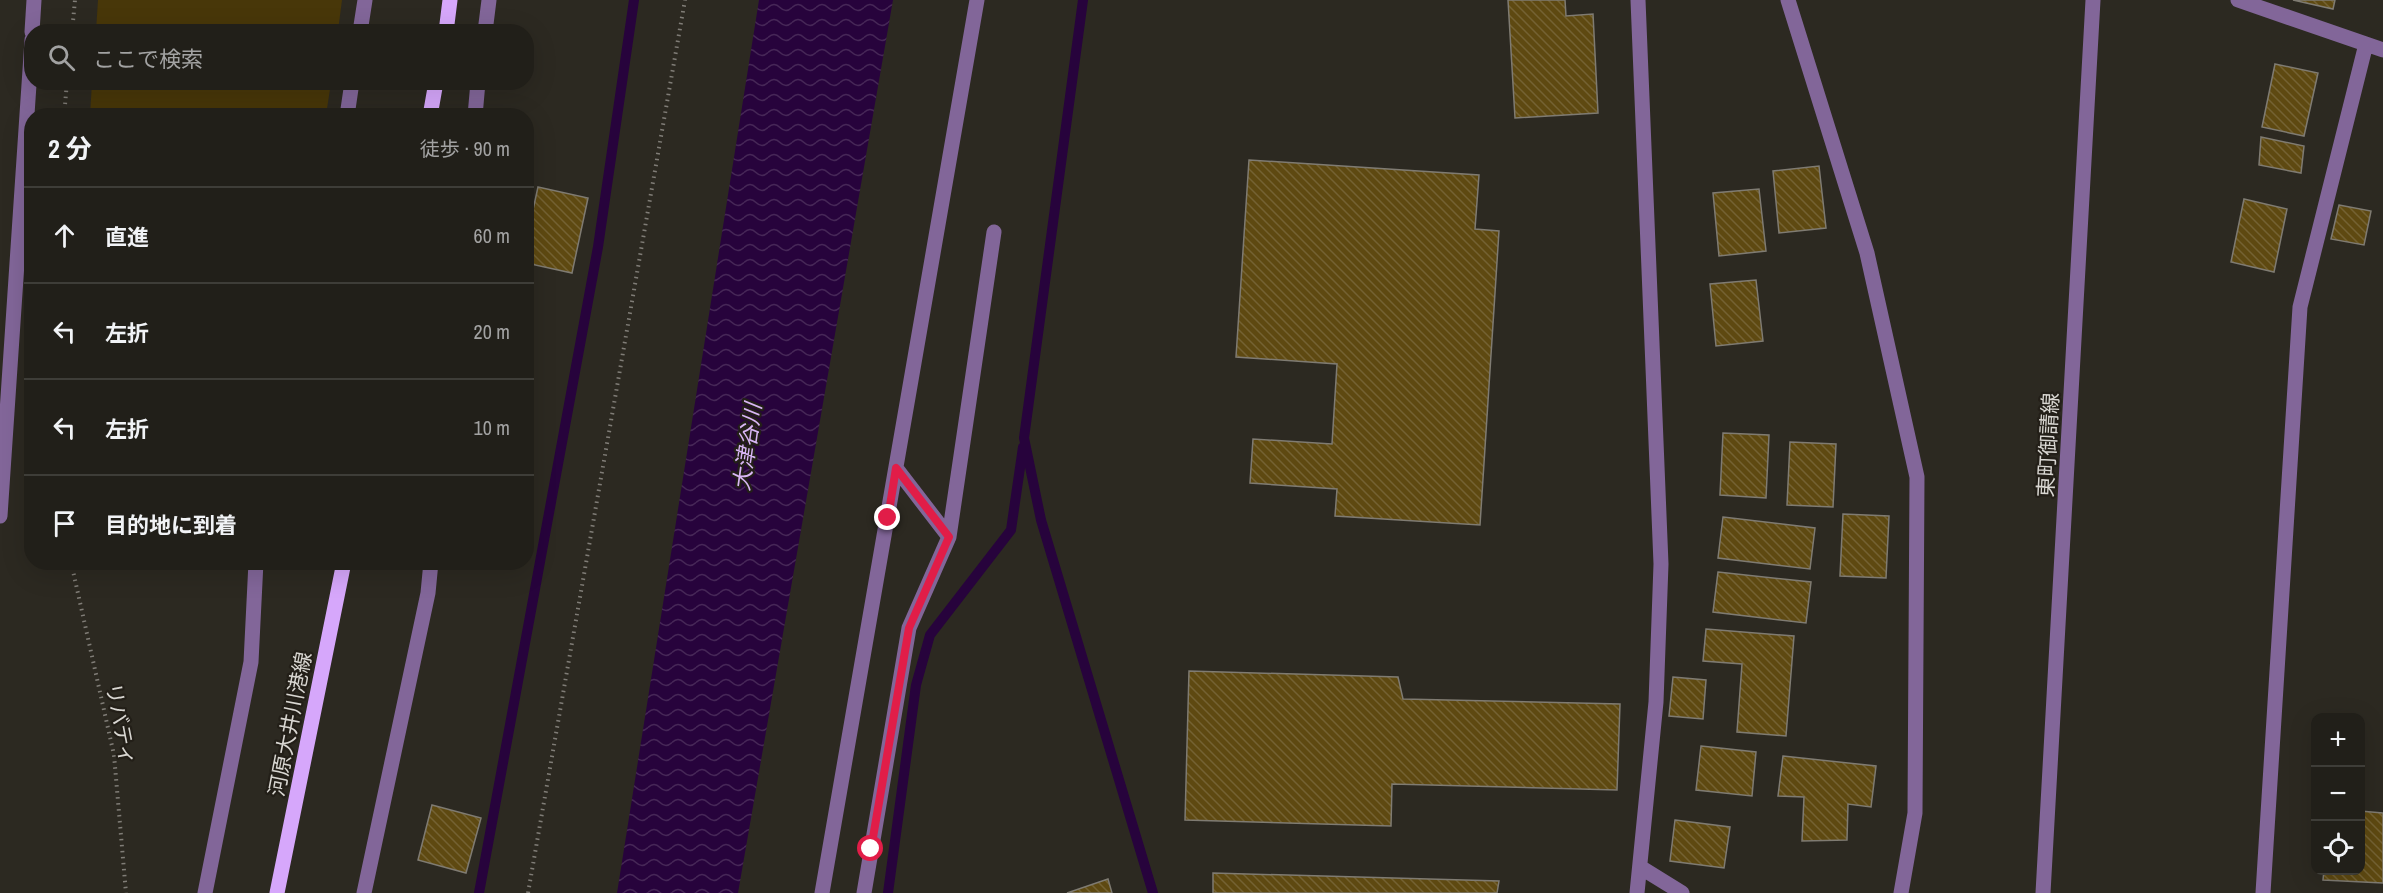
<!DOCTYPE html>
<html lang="ja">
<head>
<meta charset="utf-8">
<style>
  :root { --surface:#211f19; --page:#2d2c26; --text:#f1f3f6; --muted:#a2a2a2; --line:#3e3d38 }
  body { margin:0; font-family:"Archivo Narrow","Noto Sans JP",sans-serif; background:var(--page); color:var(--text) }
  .controls { position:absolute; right:18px; bottom:18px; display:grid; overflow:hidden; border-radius:12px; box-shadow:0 6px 24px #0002 }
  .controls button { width:54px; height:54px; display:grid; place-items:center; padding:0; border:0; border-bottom:2px solid var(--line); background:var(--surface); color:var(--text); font:30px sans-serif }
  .stop { position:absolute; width:18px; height:18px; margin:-14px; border:4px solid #e11d48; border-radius:50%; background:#fff }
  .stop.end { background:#e11d48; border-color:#fff; box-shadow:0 2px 6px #0008 }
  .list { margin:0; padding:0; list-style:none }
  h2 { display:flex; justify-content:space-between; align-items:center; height:78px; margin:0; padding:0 24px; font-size:26px }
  h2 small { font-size:20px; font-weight:400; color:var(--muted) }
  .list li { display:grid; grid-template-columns:39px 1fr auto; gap:18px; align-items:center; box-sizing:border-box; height:96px; padding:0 24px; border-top:2px solid var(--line) }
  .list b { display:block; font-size:22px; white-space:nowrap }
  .list em { font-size:20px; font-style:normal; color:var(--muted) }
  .icon { flex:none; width:33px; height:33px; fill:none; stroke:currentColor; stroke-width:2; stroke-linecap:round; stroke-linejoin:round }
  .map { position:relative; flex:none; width:2383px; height:893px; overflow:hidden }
  .search { position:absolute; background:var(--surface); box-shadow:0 6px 24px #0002; left:24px; top:24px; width:510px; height:66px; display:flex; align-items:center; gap:15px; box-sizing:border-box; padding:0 21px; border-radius:24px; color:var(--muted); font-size:22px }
  .panel { position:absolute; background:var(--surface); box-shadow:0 6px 24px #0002; left:24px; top:108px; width:510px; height:462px; border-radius:24px }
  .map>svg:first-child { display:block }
  .grass { fill:#483709 }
  .water { fill:url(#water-waves) }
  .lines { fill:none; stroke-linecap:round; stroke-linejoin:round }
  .stream { stroke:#27033c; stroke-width:10 }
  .building { fill:url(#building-back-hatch); stroke:#7f7b72; stroke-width:1.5 }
  .path { stroke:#807d77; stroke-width:4; stroke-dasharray:1.5 4.5; stroke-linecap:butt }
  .minor { stroke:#826699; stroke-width:15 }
  .major { stroke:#d6a7fb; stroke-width:15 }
  .route { stroke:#e11d48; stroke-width:8 }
  .labels { text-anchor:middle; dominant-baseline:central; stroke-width:4.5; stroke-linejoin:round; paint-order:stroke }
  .street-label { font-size:21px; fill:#d9d7d2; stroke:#231f18 }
  .water-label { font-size:22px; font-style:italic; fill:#d8b6f4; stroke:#231f18 }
</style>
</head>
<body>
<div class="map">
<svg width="2383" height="893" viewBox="0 0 2383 893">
  <defs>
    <pattern id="water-waves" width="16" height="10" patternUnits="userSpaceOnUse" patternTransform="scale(1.5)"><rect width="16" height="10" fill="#27033c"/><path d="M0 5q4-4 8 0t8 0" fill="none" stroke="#462757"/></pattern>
    <pattern id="building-back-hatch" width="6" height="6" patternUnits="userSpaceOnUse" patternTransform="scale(1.5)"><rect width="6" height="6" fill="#5e4911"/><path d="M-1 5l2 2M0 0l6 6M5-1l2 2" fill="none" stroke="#746233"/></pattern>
  </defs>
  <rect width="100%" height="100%" fill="#2c2921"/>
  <path class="grass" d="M98,0H342L338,31H96Z
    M92,83V82L331,83L326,115H90Z"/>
  <path class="water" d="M759,0H893L738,893H617Z"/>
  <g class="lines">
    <path class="stream" d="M1083,0L1024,438L1041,520L1153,893
      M479,893L598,247L634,0
      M888,893L916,685L930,635L1011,530L1023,447"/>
  </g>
  <path class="building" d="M1508,0H1565L1566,16L1593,14L1598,113L1515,118Z
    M2293,0H2335L2333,9Z
    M2275,64L2318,73L2304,136L2262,127Z
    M2261,137L2304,146L2301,173L2259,165Z
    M1249,160L1479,175L1475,229L1499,231L1480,525L1335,516L1337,489L1250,483L1253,439L1332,444L1337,364L1236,357Z
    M1819,166L1826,228L1779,233L1773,171Z
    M538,187L588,198L572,273L526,263V242Z
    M1759,189L1766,251L1719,256L1713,193Z
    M2244,199L2287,209L2274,272L2231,262Z
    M2339,205L2371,211L2364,245L2331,239Z
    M1756,280L1763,341L1716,346L1710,284Z
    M1723,433L1769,435L1766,498L1720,495Z
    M1790,442L1836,444L1833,507L1787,505Z
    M1843,514L1889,516L1886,578L1840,576Z
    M1723,517L1815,528L1810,569L1718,558Z
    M1718,572L1811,582L1806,623L1713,612Z
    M1706,629L1794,636L1786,736L1737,732L1742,664L1703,661Z
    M1189,671L1398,677L1403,699L1620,704L1617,790L1392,784L1391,826L1185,820Z
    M1673,677L1706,680L1703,719L1669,716Z
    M1701,746L1756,752L1752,796L1696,790Z
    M1783,756L1876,766L1871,807L1848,804L1847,840L1802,841L1804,797L1778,796Z
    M432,805L481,818L466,873L418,860Z
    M2360,811L2383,813V883L2323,880L2324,870H2360Z
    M1675,820L1730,827L1724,868L1670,861Z
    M1213,873L1499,881L1497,893H1213Z
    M1108,879L1112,893H1067Z"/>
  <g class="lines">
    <path class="path" d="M72,32L75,0
      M64,116L67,82
      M71,562L114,755L126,893
      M528,893L685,0"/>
    <path class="minor" d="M1788,0L1867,253L1917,477L1915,813L1901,893
      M2238,0L2383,50
      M32,32L34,0
      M360,32L365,0
      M485,32L489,0
      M347,116L352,82
      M475,116L478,82
      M896,468L949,537
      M0,516L32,40
      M1640,867L1682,893
      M205,893L251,662L256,562
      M364,893L428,593L431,562
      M822,893L977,0
      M864,893L909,628L949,537L994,232
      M1637,893L1656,702L1661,564L1638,0
      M2043,893L2093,0
      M2263,893L2300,307L2366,44"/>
    <path class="major" d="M446,32L450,0
      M430,116L436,82
      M277,893L344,562"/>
  </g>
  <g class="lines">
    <path class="route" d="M871,849L909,628L949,537L896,468L888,518"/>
  </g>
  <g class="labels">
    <g class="street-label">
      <text transform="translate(2048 445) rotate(-87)">東町御請線</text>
      <text transform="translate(121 724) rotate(79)">リバティ</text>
      <text transform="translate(290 724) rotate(-79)">河原大井川港線</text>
    </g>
    <g class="water-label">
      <text transform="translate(747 447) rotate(-82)">大津谷川</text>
    </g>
  </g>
</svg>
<div class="controls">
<button>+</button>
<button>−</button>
<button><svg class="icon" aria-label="locate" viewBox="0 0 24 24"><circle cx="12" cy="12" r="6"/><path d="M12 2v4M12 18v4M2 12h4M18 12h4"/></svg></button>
</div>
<div class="stop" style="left:871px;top:849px"></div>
<div class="stop end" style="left:888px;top:518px"></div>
<div class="search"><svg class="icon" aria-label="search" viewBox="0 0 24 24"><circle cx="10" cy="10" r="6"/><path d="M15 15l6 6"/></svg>ここで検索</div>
<section class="panel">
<h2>2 分<small>徒歩 · 90 m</small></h2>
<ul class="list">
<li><svg class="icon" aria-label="ahead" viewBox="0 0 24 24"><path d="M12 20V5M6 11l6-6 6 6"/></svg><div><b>直進</b></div><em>60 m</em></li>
<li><svg class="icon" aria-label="left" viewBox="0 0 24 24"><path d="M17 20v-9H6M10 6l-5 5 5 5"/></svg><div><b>左折</b></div><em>20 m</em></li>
<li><svg class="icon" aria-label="left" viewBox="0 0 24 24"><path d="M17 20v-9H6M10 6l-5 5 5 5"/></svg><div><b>左折</b></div><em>10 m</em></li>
<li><svg class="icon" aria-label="arrive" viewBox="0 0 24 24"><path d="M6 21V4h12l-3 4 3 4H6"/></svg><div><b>目的地に到着</b></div></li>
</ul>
</section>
</div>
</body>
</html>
